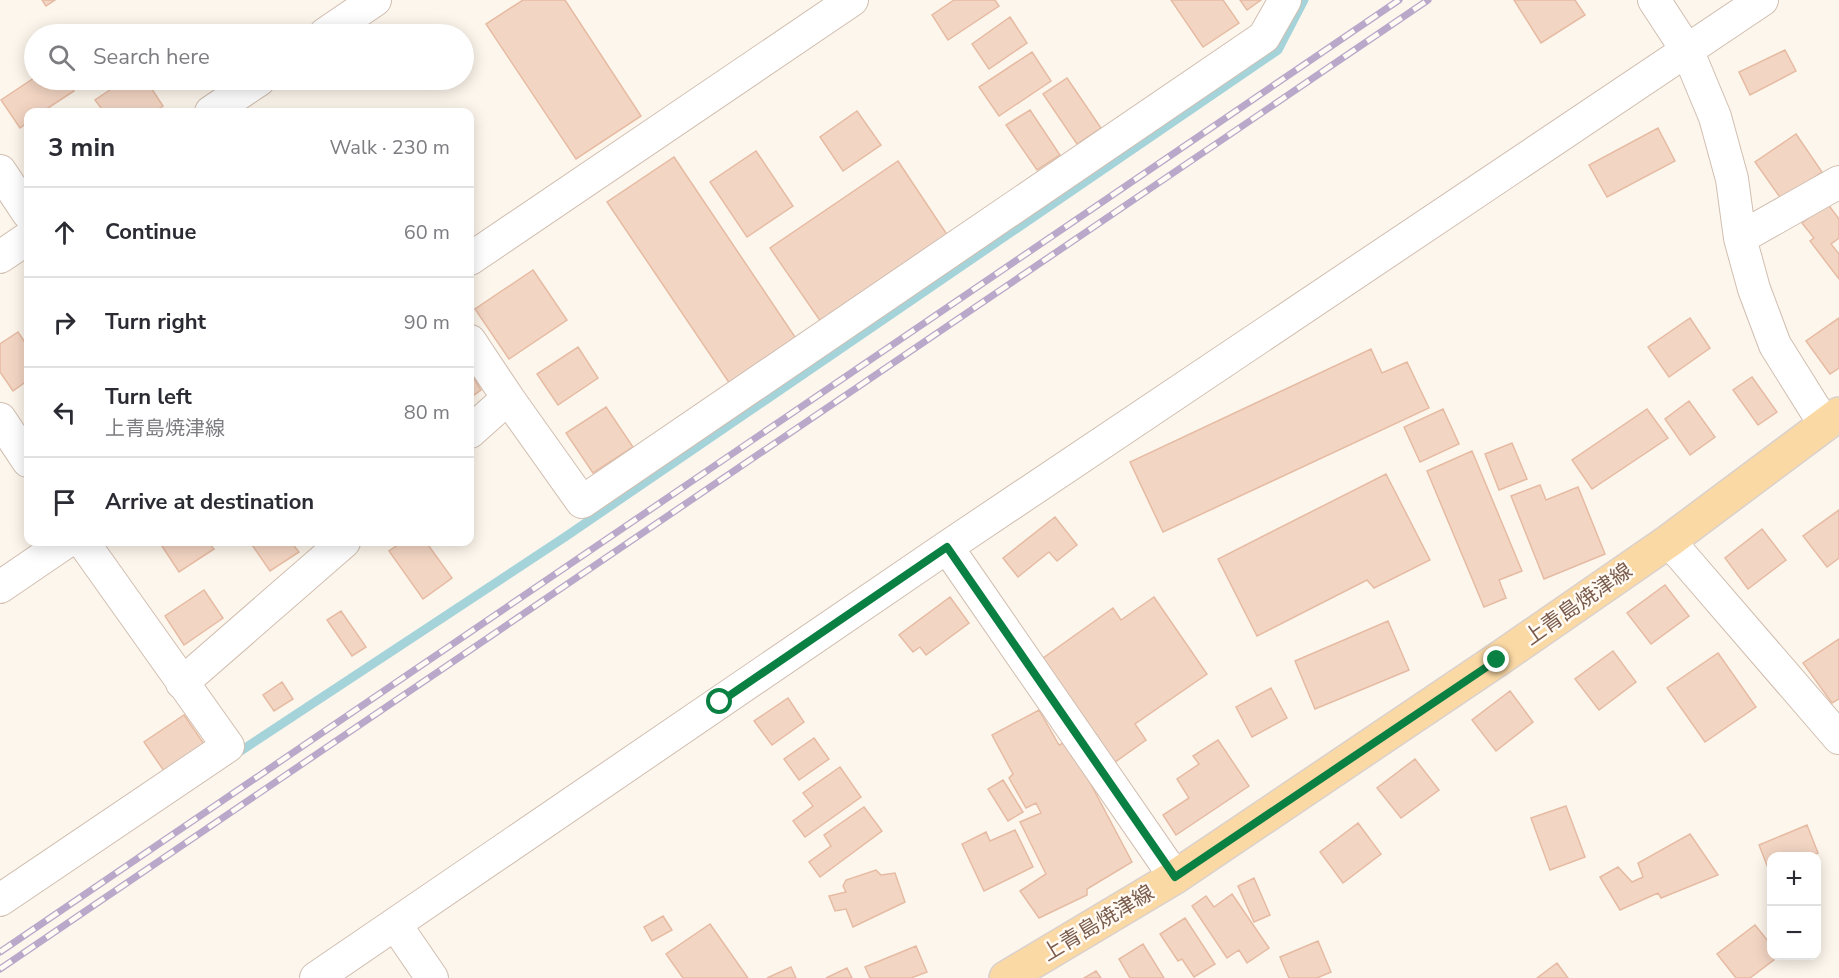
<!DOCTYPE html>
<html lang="en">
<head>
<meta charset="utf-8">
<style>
  :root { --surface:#fff; --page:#f7f7f7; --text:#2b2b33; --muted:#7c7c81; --line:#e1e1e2 }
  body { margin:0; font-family:"Nunito Sans","Noto Sans JP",sans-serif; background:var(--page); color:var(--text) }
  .controls { position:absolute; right:18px; bottom:18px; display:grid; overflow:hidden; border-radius:12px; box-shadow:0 3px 15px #0003 }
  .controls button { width:54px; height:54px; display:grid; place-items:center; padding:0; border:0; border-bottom:2px solid var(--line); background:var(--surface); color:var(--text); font:30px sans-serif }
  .stop { position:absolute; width:18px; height:18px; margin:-14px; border:4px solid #0b8043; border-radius:50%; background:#fff }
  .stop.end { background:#0b8043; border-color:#fff; box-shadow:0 2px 6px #0008 }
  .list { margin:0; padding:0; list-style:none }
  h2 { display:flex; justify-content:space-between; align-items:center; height:78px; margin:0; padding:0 24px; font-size:26px }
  h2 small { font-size:20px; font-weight:400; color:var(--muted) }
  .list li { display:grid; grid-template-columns:39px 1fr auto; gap:18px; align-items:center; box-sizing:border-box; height:90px; padding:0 24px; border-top:2px solid var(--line) }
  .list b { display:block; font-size:22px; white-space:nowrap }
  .list p { margin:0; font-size:20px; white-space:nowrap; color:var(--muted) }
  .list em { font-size:20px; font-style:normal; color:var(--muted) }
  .icon { flex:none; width:33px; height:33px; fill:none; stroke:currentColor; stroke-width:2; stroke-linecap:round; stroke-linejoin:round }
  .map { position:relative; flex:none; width:1839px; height:978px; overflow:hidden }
  .search { position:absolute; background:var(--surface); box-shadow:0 3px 15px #0003; left:24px; top:24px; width:450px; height:66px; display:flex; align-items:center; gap:15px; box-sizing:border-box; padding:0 21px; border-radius:33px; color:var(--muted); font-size:22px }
  .panel { position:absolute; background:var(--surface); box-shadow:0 3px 15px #0003; left:24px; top:108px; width:450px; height:438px; border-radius:12px }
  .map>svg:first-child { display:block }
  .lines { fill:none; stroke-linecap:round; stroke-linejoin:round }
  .stream { stroke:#a5d3da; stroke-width:9 }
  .building { fill:#f3d5c3; stroke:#e6bba3; stroke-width:1.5 }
  .minor-casing { stroke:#d1beb0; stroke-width:34 }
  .major-casing { stroke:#dad1cd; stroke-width:36 }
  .minor { stroke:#fff; stroke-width:32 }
  .major { stroke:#fbd9a5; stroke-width:33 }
  .rail-casing { stroke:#b9a8c9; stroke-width:7 }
  .rail { stroke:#fffaf3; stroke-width:4.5; stroke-dasharray:14; stroke-linecap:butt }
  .route { stroke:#0b8043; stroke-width:8 }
  .labels { text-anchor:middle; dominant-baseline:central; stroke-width:5; stroke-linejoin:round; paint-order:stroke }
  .street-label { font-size:21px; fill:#7a5c4d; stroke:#fffaf3 }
</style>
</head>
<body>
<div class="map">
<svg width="1839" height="978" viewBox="0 0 1839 978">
  <rect width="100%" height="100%" fill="#fdf6ec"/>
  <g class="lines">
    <path class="stream" d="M233,756L565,537L1278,50L1304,0"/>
  </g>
  <path class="building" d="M42,0H55L46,6Z
    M523,0H565L641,116L576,159L486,24Z
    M954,0H995L999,6L948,40L932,15Z
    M1171,0H1223L1239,23L1203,47Z
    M1240,0H1261L1247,10Z
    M1514,0H1575L1585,15L1541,43Z
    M1010,17L1027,43L989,69L972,44Z
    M1785,50L1796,71L1750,95L1739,72Z
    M1032,52L1051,81L999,116L979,87Z
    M34,78L66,80L74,91L42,112H28V122L20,128L1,100Z
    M1067,78L1101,128L1077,144L1043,94Z
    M125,80H146L163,106L154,112H104L95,100Z
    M1030,110L1060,155L1037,170L1006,125Z
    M857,111L881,145L843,171L820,137Z
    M1658,128L1675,161L1607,197L1589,165Z
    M1796,134L1822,172L1782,200L1755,162Z
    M756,151L793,206L747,237L710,182Z
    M674,157L797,340L730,384L607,202Z
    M898,161L948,236L821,322L770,248Z
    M1827,203L1839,219V238L1831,244L1839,254V279L1810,241L1814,238L1802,223Z
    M533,270L567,320L509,359L475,309Z
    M1690,318L1710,348L1669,377L1648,347Z
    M1839,318V368L1830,374L1806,341Z
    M18,332L28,347V380L13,391L0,372V344Z
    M578,347L598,378L558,405L537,374Z
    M1371,349L1382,373L1407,362L1429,408L1163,532L1130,462Z
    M470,372L481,390L470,398Z
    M1752,377L1777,412L1758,425L1733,390Z
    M1689,401L1715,437L1690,455L1665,419Z
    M606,407L633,447L593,473L566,433Z
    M1443,409L1459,444L1420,462L1404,427Z
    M1647,409L1668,438L1592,489L1572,460Z
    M1512,443L1527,479L1499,490L1485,454Z
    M1472,451L1522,571L1499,580L1506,598L1484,607L1427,471Z
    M1386,474L1430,560L1374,588L1367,580L1257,636L1218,559Z
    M1540,485L1546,500L1578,487L1605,554L1544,579L1511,496Z
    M1839,510V558L1827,567L1803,536Z
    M1055,517L1077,545L1057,561L1049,552L1018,577L1003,558Z
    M1762,529L1786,560L1748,589L1725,558Z
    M162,542H208L214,549L179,572L160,543Z
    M250,542H291L299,552L270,571Z
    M402,542H426L452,578L423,599L389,551Z
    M1665,585L1689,616L1651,644L1627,613Z
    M204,590L223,618L184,645L165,616Z
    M950,597L969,623L926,655L920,647L913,652L899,635Z
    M1154,597L1207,674L1135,724L1146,740L1111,765L1039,661L1113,608L1121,620Z
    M341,611L366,647L352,656L327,620Z
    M1388,621L1409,670L1315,709L1295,661Z
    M1839,639V699L1832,703L1803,663Z
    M1613,651L1636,682L1599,710L1575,679Z
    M1718,653L1756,707L1705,742L1667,688Z
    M282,682L293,699L274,711L263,695Z
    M1271,688L1287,718L1252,737L1236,707Z
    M1510,691L1533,722L1496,751L1472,720Z
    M788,698L804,722L772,745L754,721Z
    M1039,710L1059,745L1068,741L1132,862L1087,889V895L1039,918L1020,891L1046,874L1020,822L1041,813L1036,803L1026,808L1009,778L1013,774L992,735Z
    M184,715L204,744L164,771L144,742Z
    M814,738L829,759L799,780L784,759Z
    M1218,740L1249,786L1176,835L1163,815L1189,798L1177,779L1199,764L1193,756Z
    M1415,759L1439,790L1401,818L1377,788Z
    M840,767L861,797L805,837L793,821L813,806L803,793Z
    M1003,780L1023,812L1008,821L988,789Z
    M1566,806L1585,857L1550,870L1531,818Z
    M864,807L882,831L820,877L809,862L831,846L824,835Z
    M1358,823L1381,854L1343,883L1320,852Z
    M1807,825L1818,853L1810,856H1772L1770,873L1759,845Z
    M1015,830L1033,867L984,891L962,844L986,832L990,841Z
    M1690,834L1718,875L1661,898L1658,893L1620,910L1600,877L1618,867L1632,882L1643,877L1638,863Z
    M876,870L881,875L895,873L905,902L853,927L846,909L835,911L829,896L846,892L843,886L846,880Z
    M1254,878L1270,915L1254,922L1238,886Z
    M1232,894L1269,948L1247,963L1239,950L1227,958L1192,906L1206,896L1214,907Z
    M663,916L672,930L652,941L644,927Z
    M1185,918L1215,964L1194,977L1182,959L1178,961L1160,934Z
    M710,924L748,978H683L666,954Z
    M1755,925L1772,946V956H1779L1750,978H1736L1717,954Z
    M1318,941L1331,972L1317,978H1289L1280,957Z
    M1143,944L1164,978H1130L1119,959Z
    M916,946L927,972L911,978H870L865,967Z
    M1557,963L1568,978H1537Z
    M791,967L796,978H767Z
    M847,968L852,978H826Z
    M1096,971L1101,978H1084Z"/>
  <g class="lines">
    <defs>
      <path id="minor" d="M1654,0L1688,52L1715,117L1732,179L1740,238L1754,289L1775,345L1825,425
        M325,34L375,0
        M211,112L259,80
        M0,171L28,213
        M1740,238L1839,182
        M0,257L28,238
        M470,259L852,0
        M470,341L508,398L470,432
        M508,398L582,502L1264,37L1285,0
        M0,419L28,461
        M1669,541L1839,738
        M947,547L1175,877
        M0,587L66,542
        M182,683L344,542
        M0,900L228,746L83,542
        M395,924L432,978
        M316,978L947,547L1762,0"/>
      <path id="major" d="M1006,978L1175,877L1497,660L1669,541L1839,414"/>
    </defs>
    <use href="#minor" class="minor-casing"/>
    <use href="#major" class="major-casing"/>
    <use href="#minor" class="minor"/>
    <use href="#major" class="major"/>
    <defs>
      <path id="rail" d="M0,952L1399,0
        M0,969L1428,0"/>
    </defs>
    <use href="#rail" class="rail-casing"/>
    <use href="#rail" class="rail"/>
  </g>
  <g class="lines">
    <path class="route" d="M720,702L947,547L1175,877L1497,660"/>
  </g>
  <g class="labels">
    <g class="street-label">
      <text transform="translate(1578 604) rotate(-35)">上青島焼津線</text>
      <text transform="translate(1098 923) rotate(-31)">上青島焼津線</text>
    </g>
  </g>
</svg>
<div class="controls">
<button>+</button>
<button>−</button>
</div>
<div class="stop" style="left:720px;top:702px"></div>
<div class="stop end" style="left:1497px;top:660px"></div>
<div class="search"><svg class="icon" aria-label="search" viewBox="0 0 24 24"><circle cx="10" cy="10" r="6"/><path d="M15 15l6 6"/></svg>Search here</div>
<section class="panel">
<h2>3 min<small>Walk · 230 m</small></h2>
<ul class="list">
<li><svg class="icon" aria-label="ahead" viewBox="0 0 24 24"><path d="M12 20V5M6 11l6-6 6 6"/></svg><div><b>Continue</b></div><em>60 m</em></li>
<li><svg class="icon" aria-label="right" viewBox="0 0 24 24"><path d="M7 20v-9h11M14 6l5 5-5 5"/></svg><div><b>Turn right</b></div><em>90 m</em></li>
<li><svg class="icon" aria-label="left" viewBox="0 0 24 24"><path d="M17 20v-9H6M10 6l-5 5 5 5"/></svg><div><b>Turn left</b><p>上青島焼津線</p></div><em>80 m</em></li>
<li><svg class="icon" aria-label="arrive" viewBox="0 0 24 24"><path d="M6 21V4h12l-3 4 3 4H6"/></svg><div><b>Arrive at destination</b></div></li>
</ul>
</section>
</div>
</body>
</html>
